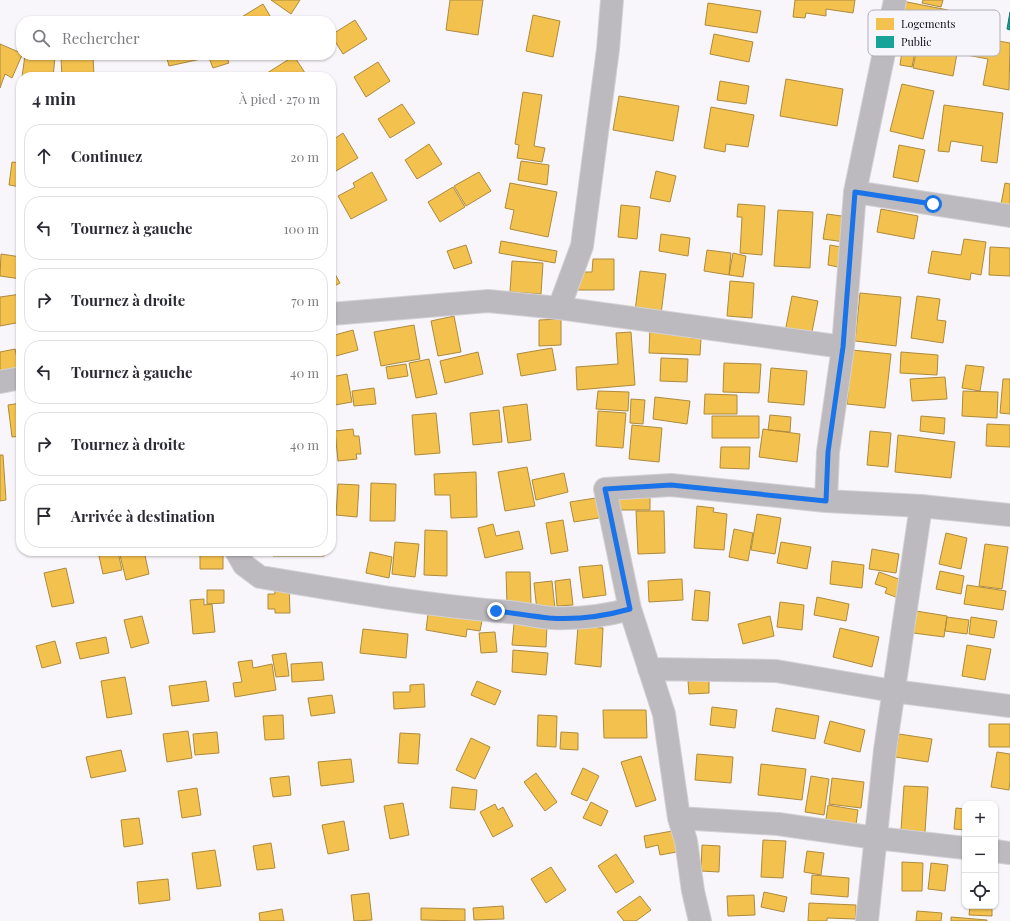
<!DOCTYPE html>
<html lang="fr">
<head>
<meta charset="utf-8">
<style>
  :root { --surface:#fff; --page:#f7f7f7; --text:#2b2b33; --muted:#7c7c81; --line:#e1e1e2 }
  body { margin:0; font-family:"Playfair Display",serif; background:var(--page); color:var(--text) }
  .controls { position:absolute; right:12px; bottom:12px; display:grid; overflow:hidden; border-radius:8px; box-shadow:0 1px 3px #0004 }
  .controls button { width:36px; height:36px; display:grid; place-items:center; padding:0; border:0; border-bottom:1px solid var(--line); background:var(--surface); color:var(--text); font:20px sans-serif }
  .stop { position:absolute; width:12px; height:12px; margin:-9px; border:3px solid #1a73e8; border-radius:50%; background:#fff }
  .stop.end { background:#1a73e8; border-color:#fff; box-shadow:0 1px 4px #0008 }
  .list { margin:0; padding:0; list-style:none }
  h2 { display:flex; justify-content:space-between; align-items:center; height:52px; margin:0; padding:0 16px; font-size:17px }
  h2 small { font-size:13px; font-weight:400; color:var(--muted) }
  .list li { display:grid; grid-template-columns:26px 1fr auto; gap:12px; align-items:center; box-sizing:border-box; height:64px; margin:0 8px 8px; padding:0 8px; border:1px solid var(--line); border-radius:16px }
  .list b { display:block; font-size:15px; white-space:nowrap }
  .list em { font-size:13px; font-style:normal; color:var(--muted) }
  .icon { flex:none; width:22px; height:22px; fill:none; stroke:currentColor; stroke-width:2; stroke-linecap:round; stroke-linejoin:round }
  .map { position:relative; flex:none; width:1010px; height:921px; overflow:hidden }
  .search { position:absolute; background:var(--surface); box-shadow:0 1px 3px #0004; left:16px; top:16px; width:320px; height:44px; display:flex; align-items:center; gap:10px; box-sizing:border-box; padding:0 14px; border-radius:16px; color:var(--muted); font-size:15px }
  .panel { position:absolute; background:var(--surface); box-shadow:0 1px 3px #0004; left:16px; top:72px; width:320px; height:484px; border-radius:16px }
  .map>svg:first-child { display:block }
  .homes { fill:#f2c14e; stroke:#ae8a3d }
  .public { fill:#17a398; stroke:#157571 }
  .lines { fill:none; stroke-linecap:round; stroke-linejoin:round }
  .minor-casing { stroke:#d3d1d6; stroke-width:24 }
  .minor { stroke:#bcbabf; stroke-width:22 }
  .route { stroke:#1a73e8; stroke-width:5 }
  .key { fill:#f7f5fc; stroke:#b1afb7; stroke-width:1 }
  .key-label { font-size:11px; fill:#0f0b16 }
</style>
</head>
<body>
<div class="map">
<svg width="1010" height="921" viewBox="0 0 1010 921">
  <rect width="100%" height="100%" fill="#f8f6fb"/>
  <path class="homes" d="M271,0H300L291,14Z
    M450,0H483L478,35L446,30Z
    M795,0H855L853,13L826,9V16L806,13L805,18L793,17Z
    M923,0H943L941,7L922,3Z
    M902,1L948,10L943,39L897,31Z
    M708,3L761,11L757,33L705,25Z
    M263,4L273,21H235Z
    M533,15L560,21L553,57L526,51Z
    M355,20L367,39L343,54L331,35Z
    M714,34L753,42L749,62L710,54Z
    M964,35L1010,43L1009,90L983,85L988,59L961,54Z
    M918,41L958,48L953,76L913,68Z
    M0,44L21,53L22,55L12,78L5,74L0,88Z
    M903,45L916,47L912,67L900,65Z
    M25,55L55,57L53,77H22Z
    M166,55H201V59L169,66Z
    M208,55H226L229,63L213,68Z
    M93,56L94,77H62L61,58Z
    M294,56L307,76L305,77H266L264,75Z
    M378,62L390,81L366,97L354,77Z
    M786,79L843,89L837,126L780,116Z
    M720,81L749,86L746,104L717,100Z
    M902,84L934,91L923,139L890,131Z
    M523,92L542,95L534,146L545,148L542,162L517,158L519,145L515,144Z
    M619,96L679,106L673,141L613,130Z
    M402,104L415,123L390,138L378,119Z
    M944,105L1003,113L997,163L981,161L983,146L951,141L949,152L938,151Z
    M711,107L754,115L748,147L726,144L725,152L704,148Z
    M343,133L358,158L331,174V141Z
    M429,144L442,164L417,179L405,160Z
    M899,145L925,150L918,182L893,177Z
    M521,161L549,165L547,185L518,180Z
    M12,162L21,163V187L9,185Z
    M656,171L676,176L670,202L650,198Z
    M372,172L387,200L351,219L338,196L355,187L353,183Z
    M479,172L491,191L466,206L454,186Z
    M510,183L557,192L548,237L510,229L514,210L505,208Z
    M1005,183L1010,184V206L1001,204Z
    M453,187L465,207L440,222L428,202Z
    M738,204L765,206L762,255L740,253L742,217H737Z
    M621,205L640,207L637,239L618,237Z
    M881,209L918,216L914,239L877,232Z
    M778,210L813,212L810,268L774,266Z
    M827,214L849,217L845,242L823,239Z
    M661,234L690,238L688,256L659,251Z
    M964,239L986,242L981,275L971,273L970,280L928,273L932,251L961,255Z
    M501,241L557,251L555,263L499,253Z
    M466,245L472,263L454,269L447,251Z
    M830,245L846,248L843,268L828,265Z
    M990,247L1010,248V276L989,275Z
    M707,250L731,253L729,275L704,271Z
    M733,253L746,256L743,277L729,275Z
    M1,254L21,257V279L0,276Z
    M593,259H614V290H578V272H592Z
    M512,261L543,263L541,294L510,292Z
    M331,267L340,283L331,288Z
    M640,271L666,274L661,314L635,311Z
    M730,281L754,283L752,318L727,316Z
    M860,293L901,297L896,346L855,341Z
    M21,294V322L0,326V297Z
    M792,296L818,301L811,337L785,332Z
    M917,296L940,299L937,320L946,321L943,343L911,338Z
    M454,316L461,352L438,356L431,321Z
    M561,319V345L539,346V320Z
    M414,325L420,359L381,366L374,332Z
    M650,327L691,328V338H701L700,355L649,353Z
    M353,330L358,350L332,357L331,336Z
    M631,332L635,385L577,390L576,367L618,364L616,333Z
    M21,348V373H20L16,349Z
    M552,348L556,370L521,376L517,354Z
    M15,349L20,373L0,376V352Z
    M852,350L891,354L885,408L847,404Z
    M478,352L483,374L445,383L440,361Z
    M901,352L938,355L937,375L900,373Z
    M661,358L688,359L687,382L660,381Z
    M429,359L437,394L416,398L409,363Z
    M724,363L761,364L759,393L723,392Z
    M406,364L408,376L388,379L386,367Z
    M966,365L984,367L980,391L962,388Z
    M771,368L807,371L804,405L768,402Z
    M347,374L352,402L335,405L331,377Z
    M945,377L947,399L912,401L910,379Z
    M1003,379H1010V414L1000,413Z
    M374,388L376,404L354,406L352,391Z
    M598,391L629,392L628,411L596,409Z
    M963,391L998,392L997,418L962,416Z
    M705,394L737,395V414H704Z
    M655,397L690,401L687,424L653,419Z
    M631,399L645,400L643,424L630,423Z
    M21,403V436L12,437L8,405Z
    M527,404L531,440L508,443L503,407Z
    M499,410L502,442L473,445L470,413Z
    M598,411L626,413L623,448L596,446Z
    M436,413L440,453L415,455L412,415Z
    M770,415L791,417L790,432L768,430Z
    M712,416H759V438H712Z
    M921,416L945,418L944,434L920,431Z
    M987,424L1010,425V447L986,446Z
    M632,425L662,428L659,462L629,459Z
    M353,429L354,436H359L361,454H356L357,459L338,461L335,431Z
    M763,429L800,434L797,462L759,457Z
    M870,431L891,433L888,467L867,465Z
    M898,435L955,442L951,478L895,472Z
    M721,447H750L749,469L720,468Z
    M0,455H3L6,500L0,501Z
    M527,467L535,506L505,511L498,472Z
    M476,472L477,517L451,518L450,495H435L434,474Z
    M564,473L568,492L536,500L532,480Z
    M371,483L396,484L395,521H370Z
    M338,484L359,485L357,517L336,515Z
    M618,496H650V510H618Z
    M602,497L605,517L574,522L570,502Z
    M697,506L714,508L713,512L727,514L724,550L694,548Z
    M636,511H664L665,553L638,554Z
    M757,514L781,518L775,554L751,550Z
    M563,520L568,551L551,554L546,523Z
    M493,524L496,536L519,531L523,549L485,558L478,528Z
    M734,529L753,533L748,561L729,557Z
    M425,530L447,531V576L424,575Z
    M946,533L967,538L961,569L939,564Z
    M395,542L419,544L415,577L392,574Z
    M781,542L811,547L807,569L777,563Z
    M985,544L1008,547L1002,589L979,586Z
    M872,549L899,554L896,573L869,569Z
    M119,551H144L149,574L126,580Z
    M200,551H223V569H200Z
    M273,551H324V556H273Z
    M118,552L122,570L103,574L99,556Z
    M370,552L392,557L389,578L366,573Z
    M832,561L864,565L862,588L830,584Z
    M602,565L606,595L583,598L579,567Z
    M66,568L74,603L52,607L44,573Z
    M940,571L964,576L961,594L936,589Z
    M506,572H530L531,604H507Z
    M879,572L907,582L901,599L885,593L887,588L875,584Z
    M570,579L573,605L557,606L555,581Z
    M682,579L683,600L649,602L648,581Z
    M552,581L555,609L537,611L534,583Z
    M274,584H289L290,613H275V609H268V594H275Z
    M967,585L1006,591L1003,610L964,604Z
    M207,590H224V603L207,604Z
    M695,590L710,592L708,621L692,620Z
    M817,597L849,604L846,621L814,615Z
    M204,599V605L212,604L215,632L193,634L190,600Z
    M780,602L804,605L802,630L777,627Z
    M429,606L483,615L480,631L467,629L466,637L426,630Z
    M916,611L947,616L944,637L913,633Z
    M142,616L149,643L131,648L124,620Z
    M770,616L774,636L743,644L738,624Z
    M947,617L969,620L967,634L945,631Z
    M971,617L997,621L994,638L969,634Z
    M514,624L547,626L546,647L512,645Z
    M578,626L603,628L601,667L575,664Z
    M840,628L879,637L872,667L833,657Z
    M363,629L408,634L406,658L360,653Z
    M495,632L497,652L481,653L479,633Z
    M106,637L109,653L80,659L76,643Z
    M55,641L61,663L42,668L36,646Z
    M967,645L991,649L985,680L962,676Z
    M513,650L548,653L546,675L512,672Z
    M286,653L289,676L276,677L272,655Z
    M252,660L253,668L272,664L276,690L235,697L233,683L242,682L238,662Z
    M322,662L324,680L292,682L291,664Z
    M125,677L132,714L107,718L101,681Z
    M709,680V693L689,694L688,681Z
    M206,681L209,701L172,706L169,686Z
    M477,681L501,691L495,705L471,695Z
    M424,684L425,707L394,709L393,692H410V685Z
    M332,695L335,713L311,716L308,698Z
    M712,707L737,710L735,728L710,725Z
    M776,708L819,716L815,739L772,731Z
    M603,710H646L647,738H604Z
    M283,715L284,739L265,740L263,716Z
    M538,715L557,716L556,747L537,746Z
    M830,721L865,730L860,752L824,743Z
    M989,724H1010V747H989Z
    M188,731L192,758L167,762L163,734Z
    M217,732L219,753L195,755L193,734Z
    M561,732L578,733V750L560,749Z
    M400,733L420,734L418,764L398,763Z
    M899,734L932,739L928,762L895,757Z
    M471,738L490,747L475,779L456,770Z
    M121,750L126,771L91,778L86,757Z
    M997,752L1010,754V780L1009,790L991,787Z
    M697,754L733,757L731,783L695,780Z
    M641,756L656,800L636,807L621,762Z
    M351,759L354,782L321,786L318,762Z
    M761,764L806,769L802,800L758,795Z
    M583,768L599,776L587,801L571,794Z
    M536,773L557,802L545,811L524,782Z
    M289,776L291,795L273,797L270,778Z
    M811,776L829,779L824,815L805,812Z
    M832,778L864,782L861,808L829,804Z
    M904,786L928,787L925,832L901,830Z
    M452,787L477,790L475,810L450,808Z
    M197,788L201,815L182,818L178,791Z
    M591,802L608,811L601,826L583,818Z
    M403,803L409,835L390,839L384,806Z
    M495,804L498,810L503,807L513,826L493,837L480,812Z
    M828,805L858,810L855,832L825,827Z
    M956,808L965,809V830L954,829Z
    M139,818L143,844L124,847L121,820Z
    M344,821L349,850L328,854L322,825Z
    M678,830L682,851L660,855L658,845L646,848L644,836Z
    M763,840L786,841L783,878L761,877Z
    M271,843L275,868L257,870L253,846Z
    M702,845L720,846L719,872L701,871Z
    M215,850L221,886L197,889L192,853Z
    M807,851L824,853L821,875L804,872Z
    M616,854L634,882L616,893L598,866Z
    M902,862L923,863L922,891H902Z
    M931,863L948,865L945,891L928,889Z
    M551,867L566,890L546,903L531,879Z
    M812,875L849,878L848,897L811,894Z
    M168,879L170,900L139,904L137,882Z
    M764,892L787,897L784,912L761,907Z
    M369,893L372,920L354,921L351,895Z
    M754,895L755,915L728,916L727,896Z
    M640,896L651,910L636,921H624L617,912Z
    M809,903L856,905V919L827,918V921H808Z
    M503,906L504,919L474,920L473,908Z
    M970,906H992V916L969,915Z
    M421,908L465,909V921L421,920Z
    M282,909L284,921H260L259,913Z
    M917,911L942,913L941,921H916Z
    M951,917L987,920V921H951Z"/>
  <path class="public" d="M1010,12V30L1007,29Z"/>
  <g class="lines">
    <defs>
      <path id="minor" d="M855,192L1010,216
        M559,308L582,246L608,49L612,0
        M331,314L488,301L559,308L843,347
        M0,382L21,378
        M826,501L828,452L843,347L855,192L895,0
        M236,551L244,565L260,577C343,591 425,605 509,612C523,613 537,617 552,618C578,619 605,616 630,609
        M649,669L776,671L893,691L1010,706
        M679,818L778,824L876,838L965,848
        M995,851L1010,853
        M700,921L693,891L686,841L679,818L664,714L630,609L605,489L671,485L826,501L921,506L1010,515
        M867,921L885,750L921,506"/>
    </defs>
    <use href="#minor" class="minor-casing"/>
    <use href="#minor" class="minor"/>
  </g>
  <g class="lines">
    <path class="route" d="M496,611C514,613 531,616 549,618C575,620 605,616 630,609L605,489L671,485L826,501L828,452L843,347L855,192L933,204"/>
  </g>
  <rect x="868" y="10" width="132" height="46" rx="6" class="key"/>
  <rect x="876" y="18" width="18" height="12" fill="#f2c14e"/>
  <rect x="876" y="36" width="18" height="12" fill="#17a398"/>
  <g class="key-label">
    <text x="901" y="28">Logements</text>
    <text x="901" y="46">Public</text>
  </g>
</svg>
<div class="controls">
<button>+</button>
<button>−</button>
<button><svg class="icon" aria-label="locate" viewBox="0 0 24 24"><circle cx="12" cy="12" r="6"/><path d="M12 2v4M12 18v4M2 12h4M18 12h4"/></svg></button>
</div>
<div class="stop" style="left:933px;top:204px"></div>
<div class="stop end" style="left:496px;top:611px"></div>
<div class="search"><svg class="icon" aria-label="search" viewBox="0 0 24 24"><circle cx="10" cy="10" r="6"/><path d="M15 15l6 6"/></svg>Rechercher</div>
<section class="panel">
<h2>4 min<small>À pied · 270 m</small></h2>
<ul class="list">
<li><svg class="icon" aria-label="ahead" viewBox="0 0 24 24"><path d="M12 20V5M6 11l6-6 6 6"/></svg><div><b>Continuez</b></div><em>20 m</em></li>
<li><svg class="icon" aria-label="left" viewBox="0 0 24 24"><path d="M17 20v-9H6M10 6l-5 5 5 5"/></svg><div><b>Tournez à gauche</b></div><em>100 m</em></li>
<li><svg class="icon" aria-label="right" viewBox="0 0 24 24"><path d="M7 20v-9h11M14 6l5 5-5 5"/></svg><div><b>Tournez à droite</b></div><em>70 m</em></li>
<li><svg class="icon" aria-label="left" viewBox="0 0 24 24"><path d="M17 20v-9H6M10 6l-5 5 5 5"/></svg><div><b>Tournez à gauche</b></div><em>40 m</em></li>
<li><svg class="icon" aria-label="right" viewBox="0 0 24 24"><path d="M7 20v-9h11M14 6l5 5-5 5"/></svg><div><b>Tournez à droite</b></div><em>40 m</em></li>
<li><svg class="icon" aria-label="arrive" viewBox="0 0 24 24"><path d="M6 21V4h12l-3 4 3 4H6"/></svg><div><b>Arrivée à destination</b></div></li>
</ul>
</section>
</div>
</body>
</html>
